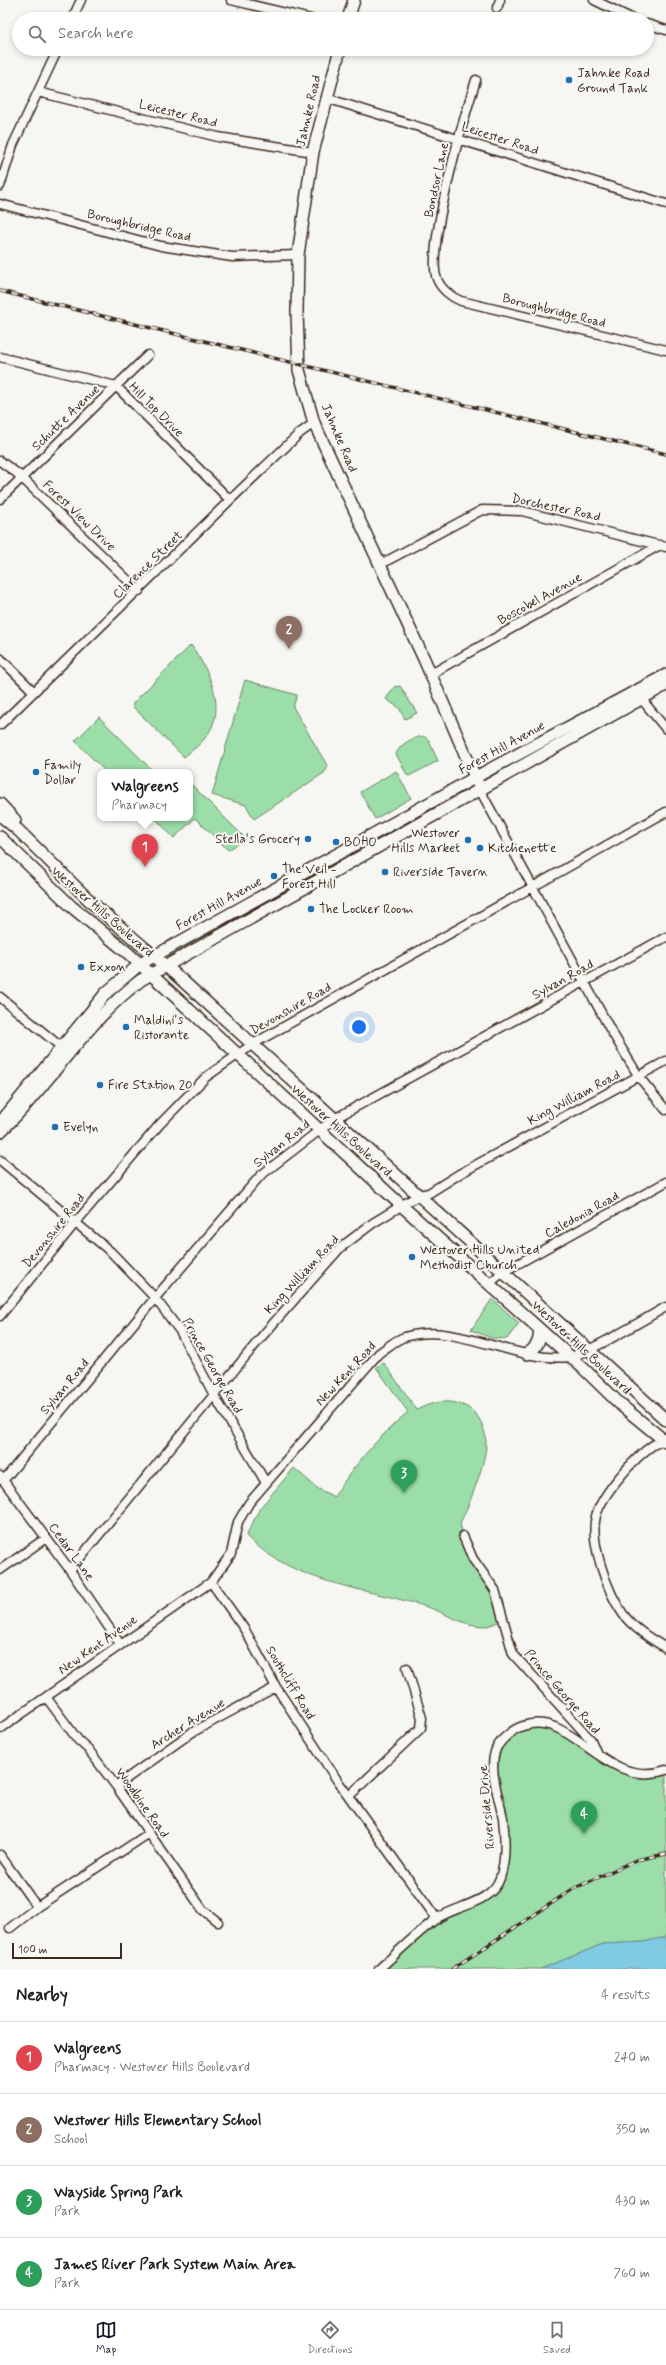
<!DOCTYPE html>
<html lang="en">
<head>
<meta charset="utf-8">
<style>
  :root { --surface:#fff; --page:#f2f2f2; --text:#202124; --muted:#757577; --line:#e0e0e0; --accent:#111827 }
  body { margin:0; font-family:Mynerve,sans-serif; background:var(--page); color:var(--text) }
  .scale { position:absolute; left:12px; bottom:10px; width:110px; box-sizing:border-box; padding-left:4px; border:2px solid #3b2a1e; border-top:0; font-size:11px; line-height:14px; white-space:nowrap; color:#3b2a1e; -webkit-text-stroke:3px #f6f6f2; paint-order:stroke }
  .you { position:absolute; left:359px; top:1027px; width:14px; height:14px; margin:-10px; border:3px solid #fff; border-radius:50%; background:#1a73e8; box-shadow:0 0 0 6px #1a73e833 }
  .badge { display:grid; place-items:center; width:26px; height:26px; border-radius:50%; background:var(--accent); color:#fff; font-size:13px; font-weight:700 }
  .pin { position:absolute; translate:-50% -33px; filter:drop-shadow(0 1px 2px #0008) }
  .pin::after { content:''; position:absolute; top:21px; width:14px; height:12px; background:inherit; clip-path:polygon(0 0,100% 0,50% 100%) }
  .popup { position:absolute; left:97px; top:769px; width:96px; height:52px; box-sizing:border-box; display:grid; place-content:center; border-radius:8px; background:var(--surface); filter:drop-shadow(0 1px 3px #0005); font-size:13px; white-space:nowrap; color:var(--muted) }
  .popup b { font-size:15px; color:var(--text) }
  .popup::after { content:''; position:absolute; left:50%; top:100%; margin-left:-8px; border:8px solid transparent; border-top-color:var(--surface) }
  .list { margin:0; padding:0; list-style:none }
  h2 { display:flex; justify-content:space-between; align-items:center; height:52px; margin:0; padding:0 16px; font-size:17px }
  h2 small { font-size:13px; font-weight:400; color:var(--muted) }
  .list li { display:grid; grid-template-columns:26px 1fr auto; gap:12px; align-items:center; box-sizing:border-box; height:72px; padding:0 16px; border-top:1px solid var(--line) }
  .list b { display:block; font-size:15px; white-space:nowrap }
  .list p { margin:0; font-size:13px; white-space:nowrap; color:var(--muted) }
  .list em { font-size:13px; font-style:normal; color:var(--muted) }
  .icon { flex:none; width:22px; height:22px; fill:none; stroke:currentColor; stroke-width:2; stroke-linecap:round; stroke-linejoin:round }
  .map { position:relative; flex:none; width:666px; height:1969px; overflow:hidden }
  .search { position:absolute; background:var(--surface); box-shadow:0 2px 6px #0003; left:12px; right:12px; top:12px; height:44px; display:flex; align-items:center; gap:10px; box-sizing:border-box; padding:0 14px; border-radius:22px; color:var(--muted); font-size:15px }
  .sheet { height:340px; background:var(--surface) }
  nav { display:flex; justify-content:space-around; align-items:center; box-sizing:border-box; height:56px; border-top:1px solid var(--line); background:var(--surface); font-size:11px; color:var(--muted) }
  nav a { display:grid; justify-items:center; gap:2px }
  nav .on { color:var(--accent) }
  .map>svg:first-child { display:block }
  .green { fill:#9cdea9; stroke:#6c8464 }
  .water { fill:#81cbe2; stroke:#658b94 }
  .lines { fill:none; stroke-linecap:round; stroke-linejoin:round }
  .minor-casing { stroke:#3b2a1e; stroke-width:11 }
  .major-casing { stroke:#3b2a1e; stroke-width:14 }
  .minor { stroke:#f6f6f2; stroke-width:8 }
  .major { stroke:#f6f6f2; stroke-width:11 }
  .rail-casing { stroke:#3b2a1e; stroke-width:3.5 }
  .rail { stroke:#f6f6f2; stroke-width:2; stroke-dasharray:6; stroke-linecap:butt }
  .poi-dot { fill:#1f6fb2; stroke:#f6f6f2; stroke-width:1.5 }
  .labels { text-anchor:middle; dominant-baseline:central; stroke-width:4; stroke-linejoin:round; paint-order:stroke }
  .poi-label { font-size:13px; fill:#3b2a1e; stroke:#f6f6f2; text-anchor:start }
  .street-label { font-size:13px; fill:#3b2a1e; stroke:#f6f6f2 }
</style>
</head>
<body>
<div class="map">
<svg width="666" height="1969" viewBox="0 0 666 1969">
  <rect width="100%" height="100%" fill="#f6f6f2"/>
  <filter id="ink" filterUnits="userSpaceOnUse"><feTurbulence type="fractalNoise" baseFrequency=".025" numOctaves="2"/><feDisplacementMap in="SourceGraphic" scale="8" xChannelSelector="R" yChannelSelector="G"/><feConvolveMatrix kernelMatrix="1 2 1 2 8 2 1 2 1" color-interpolation-filters="sRGB"/></filter>
  <g filter="url(#ink)">
    <path class="green" d="M191,645C209,671 229,709 205,738C200,745 191,751 184,757L133,707V703Z
      M245,680L297,695L293,707L328,767L324,773L254,819L246,805L212,795Z
      M400,686L417,713L405,719L399,708L386,699L394,687Z
      M99,717L152,770L151,772H106L75,741Z
      M423,736L428,739L438,761L409,776L407,775L396,754C401,743 412,738 423,736Z
      M396,771L411,798L375,819L360,792Z
      M190,783L246,839L228,850L195,818L174,838L155,818H190Z
      M492,1299L519,1323L507,1339L492,1338L471,1330Z
      M384,1363L417,1410C446,1393 484,1402 486,1442C487,1460 469,1506 460,1523L463,1536L488,1574L504,1620C499,1621 492,1625 487,1626C463,1627 445,1612 424,1606C361,1587 295,1584 246,1536L260,1508L294,1468L317,1488L334,1497C353,1466 379,1436 408,1412L376,1367Z
      M543,1723L627,1771L666,1770V1937L643,1942L603,1944L541,1969H379L437,1919L489,1894L500,1879L503,1820L494,1769L496,1749L508,1734Z"/>
    <path class="water" d="M666,1937V1969H541L603,1944L643,1942Z"/>
    <g class="lines">
      <defs>
        <path id="minor" d="M231,0L311,19
          M594,0L633,19
          M497,8L500,0
          M72,19L81,0
          M647,24L666,30
          M476,80C465,114 425,250 437,279C441,289 451,297 461,301L666,350
          M38,92L218,137L313,152
          M326,98L666,204
          M0,186L13,145L58,49
          M0,204L161,246L232,257L298,255
          M0,357L116,386L230,500
          M0,461L18,474L139,591
          M0,499L148,355
          M381,564L482,510L522,511L666,547
          M0,658L34,692
          M431,674L660,545
          M639,696L666,729
          M0,725L230,500L300,433L314,423
          M480,790L610,1029L639,1077L666,1110
          M0,997L66,1051
          M0,1160L111,1252L155,1298L180,1331L214,1395L266,1483
          M490,1283L503,1272L666,1182
          M0,1316L76,1222L160,1124L206,1077L253,1044L666,812
          M666,1438C662,1441 657,1443 653,1445C634,1458 602,1494 596,1516C589,1542 608,1593 623,1614C633,1628 651,1639 666,1648
          M0,1476L70,1570L120,1644
          M3,1481L155,1298L260,1176L334,1119L666,937
          M463,1536L473,1559L495,1590L513,1654L591,1740L597,1754
          M0,1570L46,1538
          M70,1570L264,1334L340,1248L373,1223L419,1195L429,1193L461,1173L666,1061
          M211,1582L245,1630L276,1687L337,1780L437,1919
          M46,1697L78,1740L88,1749L116,1786L203,1910L218,1922
          M0,1729L211,1582L231,1554L238,1522L249,1503L379,1353C387,1348 396,1339 405,1337C456,1321 514,1363 569,1357C588,1354 646,1318 666,1307
          M116,1786L191,1733L276,1687
          M349,1796L421,1728L422,1718L407,1668
          M0,1855L37,1907
          M10,1928L37,1907L148,1834
          M379,1969C397,1953 416,1934 436,1919C455,1906 492,1903 500,1878C506,1861 505,1836 503,1818C499,1798 488,1769 496,1749C501,1739 513,1729 523,1726C572,1708 605,1791 666,1770"/>
        <path id="major" d="M348,19L354,0
          M340,49L313,152L298,255L297,312L299,370L314,423L424,659L478,784
          M0,804L15,820
          M0,815L18,830L92,903L174,973L666,1420
          M0,837L72,907L129,954L402,1206L583,1368L622,1406L666,1442
          M0,1123L106,993L140,964L494,767L666,675
          M0,1132C50,1084 85,1022 141,980L666,685
          M527,1354C537,1348 541,1340 539,1329"/>
      </defs>
      <use href="#minor" class="minor-casing"/>
      <use href="#major" class="major-casing"/>
      <use href="#minor" class="minor"/>
      <use href="#major" class="major"/>
      <defs>
        <path id="rail" d="M0,291L666,454
          M452,1969L573,1889L636,1860L666,1854"/>
      </defs>
      <use href="#rail" class="rail-casing"/>
      <use href="#rail" class="rail"/>
    </g>
  </g>
  <g class="poi-dot">
    <circle cx="569" cy="80" r="4"/>
    <circle cx="36" cy="772" r="4"/>
    <circle cx="308" cy="839" r="4"/>
    <circle cx="468" cy="840" r="4"/>
    <circle cx="336" cy="842" r="4"/>
    <circle cx="480" cy="848" r="4"/>
    <circle cx="385" cy="872" r="4"/>
    <circle cx="274" cy="876" r="4"/>
    <circle cx="311" cy="909" r="4"/>
    <circle cx="81" cy="967" r="4"/>
    <circle cx="126" cy="1027" r="4"/>
    <circle cx="100" cy="1085" r="4"/>
    <circle cx="55" cy="1127" r="4"/>
    <circle cx="412" cy="1257" r="4"/>
  </g>
  <g class="labels">
    <g class="poi-label">
      <text x="577" y="73">Jahnke Road<tspan x="577" dy="15">Ground Tank</tspan></text>
      <text x="44" y="765">Family<tspan x="44" dy="15">Dollar</tspan></text>
      <text x="460" y="833" text-anchor="end">Westover<tspan x="460" dy="15">Hills Market</tspan></text>
      <text x="300" y="839" text-anchor="end">Stella's Grocery</text>
      <text x="344" y="842">BOHO</text>
      <text x="488" y="848">Kitchenette</text>
      <text x="282" y="869">The Veil -<tspan x="282" dy="15">Forest Hill</tspan></text>
      <text x="393" y="872">Riverside Tavern</text>
      <text x="319" y="909">The Locker Room</text>
      <text x="89" y="967">Exxon</text>
      <text x="134" y="1020">Maldini's<tspan x="134" dy="15">Ristorante</tspan></text>
      <text x="108" y="1085">Fire Station 20</text>
      <text x="63" y="1127">Evelyn</text>
      <text x="420" y="1250">Westover Hills United<tspan x="420" dy="15">Methodist Church</tspan></text>
    </g>
    <g class="street-label">
      <text transform="translate(309 111) rotate(-77)">Jahnke Road</text>
      <text transform="translate(178 114) rotate(14)">Leicester Road</text>
      <text transform="translate(500 139) rotate(18)">Leicester Road</text>
      <text transform="translate(437 180) rotate(-78)">Bondsor Lane</text>
      <text transform="translate(139 226) rotate(13)">Boroughbridge Road</text>
      <text transform="translate(554 311) rotate(14)">Boroughbridge Road</text>
      <text transform="translate(156 410) rotate(45)">Hill Top Drive</text>
      <text transform="translate(66 418) rotate(-44)">Schutte Avenue</text>
      <text transform="translate(339 438) rotate(67)">Jahnke Road</text>
      <text transform="translate(556 508) rotate(12)">Dorchester Road</text>
      <text transform="translate(79 516) rotate(44)">Forest View Drive</text>
      <text transform="translate(148 565) rotate(-44)">Clarence Street</text>
      <text transform="translate(540 599) rotate(-29)">Boscobel Avenue</text>
      <text transform="translate(502 748) rotate(-29)">Forest Hill Avenue</text>
      <text transform="translate(219 904) rotate(-29)">Forest Hill Avenue</text>
      <text transform="translate(102 912) rotate(41)">Westover Hills Boulevard</text>
      <text transform="translate(563 980) rotate(-29)">Sylvan Road</text>
      <text transform="translate(291 1009) rotate(-30)">Devonshire Road</text>
      <text transform="translate(574 1098) rotate(-28)">King William Road</text>
      <text transform="translate(341 1131) rotate(42)">Westover Hills Boulevard</text>
      <text transform="translate(282 1144) rotate(-38)">Sylvan Road</text>
      <text transform="translate(582 1215) rotate(-29)">Caledonia Road</text>
      <text transform="translate(54 1231) rotate(-51)">Devonshire Road</text>
      <text transform="translate(302 1275) rotate(-47)">King William Road</text>
      <text transform="translate(581 1348) rotate(43)">Westover Hills Boulevard</text>
      <text transform="translate(212 1366) rotate(60)">Prince George Road</text>
      <text transform="translate(346 1374) rotate(-47)">New Kent Road</text>
      <text transform="translate(65 1387) rotate(-50)">Sylvan Road</text>
      <text transform="translate(71 1552) rotate(54)">Cedar Lane</text>
      <text transform="translate(98 1645) rotate(-35)">New Kent Avenue</text>
      <text transform="translate(290 1683) rotate(59)">Southcliff Road</text>
      <text transform="translate(562 1692) rotate(49)">Prince George Road</text>
      <text transform="translate(188 1724) rotate(-32)">Archer Avenue</text>
      <text transform="translate(142 1803) rotate(55)">Woodbine Road</text>
      <text transform="translate(487 1807) rotate(-95)">Riverside Drive</text>
    </g>
  </g>
</svg>
<div class="scale">100 m</div>
<div class="you"></div>
<div class="pin badge" style="left:145px;top:867px;background:#e0444e">1</div>
<div class="popup"><b>Walgreens</b>Pharmacy</div>
<div class="pin badge" style="left:289px;top:649px;background:#8d6e63">2</div>
<div class="pin badge" style="left:404px;top:1493px;background:#2e9e5b">3</div>
<div class="pin badge" style="left:584px;top:1834px;background:#2e9e5b">4</div>
<div class="search"><svg class="icon" aria-label="search" viewBox="0 0 24 24"><circle cx="10" cy="10" r="6"/><path d="M15 15l6 6"/></svg>Search here</div>
</div>
<section class="sheet">
<h2>Nearby<small>4 results</small></h2>
<ul class="list">
<li><span class="badge" style="background:#e0444e">1</span><div><b>Walgreens</b><p>Pharmacy · Westover Hills Boulevard</p></div><em>240 m</em></li>
<li><span class="badge" style="background:#8d6e63">2</span><div><b>Westover Hills Elementary School</b><p>School</p></div><em>350 m</em></li>
<li><span class="badge" style="background:#2e9e5b">3</span><div><b>Wayside Spring Park</b><p>Park</p></div><em>430 m</em></li>
<li><span class="badge" style="background:#2e9e5b">4</span><div><b>James River Park System Main Area</b><p>Park</p></div><em>760 m</em></li>
</ul>
</section>
<nav>
<a class="on"><svg class="icon" aria-label="map" viewBox="0 0 24 24"><path d="M3 6l6-2 6 2 6-2v14l-6 2-6-2-6 2zM9 4v14M15 6v14"/></svg>Map</a>
<a><svg class="icon" aria-label="directions" viewBox="0 0 24 24"><path d="M12 3l9 9-9 9-9-9zM9 14v-3h6M13 9l2 2-2 2"/></svg>Directions</a>
<a><svg class="icon" aria-label="saved" viewBox="0 0 24 24"><path d="M7 4h10v16l-5-4-5 4z"/></svg>Saved</a>
</nav>
</body>
</html>
